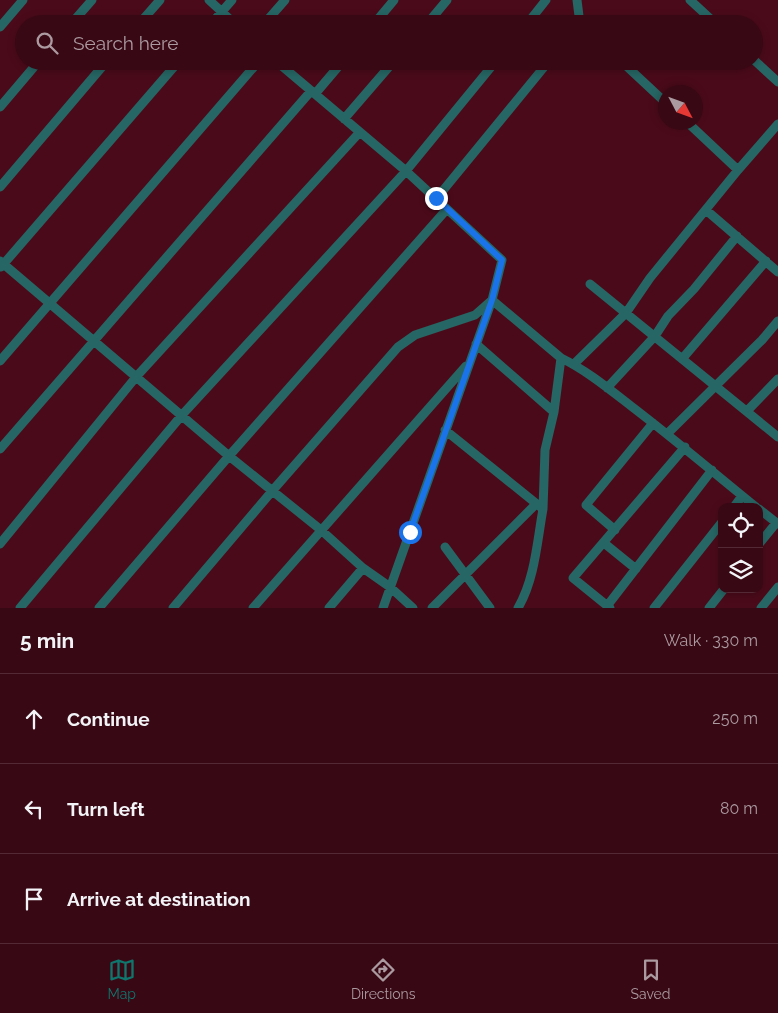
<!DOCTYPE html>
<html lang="en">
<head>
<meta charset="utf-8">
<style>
  :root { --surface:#380814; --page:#3f111d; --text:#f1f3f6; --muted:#ab9aa0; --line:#522934; --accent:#0f766e }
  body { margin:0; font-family:Raleway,sans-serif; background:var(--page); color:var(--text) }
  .controls { position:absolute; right:15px; bottom:15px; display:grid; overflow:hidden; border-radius:10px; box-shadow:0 2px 8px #0003 }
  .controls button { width:45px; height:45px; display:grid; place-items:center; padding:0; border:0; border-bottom:1px solid var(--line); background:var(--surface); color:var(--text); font:25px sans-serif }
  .compass { position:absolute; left:658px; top:85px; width:45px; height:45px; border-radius:50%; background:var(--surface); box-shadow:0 2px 8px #0003; rotate:131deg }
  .stop { position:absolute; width:15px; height:15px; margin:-11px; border:4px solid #1a73e8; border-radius:50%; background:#fff }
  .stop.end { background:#1a73e8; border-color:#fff; box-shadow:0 1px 5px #0008 }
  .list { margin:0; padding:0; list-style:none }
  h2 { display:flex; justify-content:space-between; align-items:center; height:65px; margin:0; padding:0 20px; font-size:21px }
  h2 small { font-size:16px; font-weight:400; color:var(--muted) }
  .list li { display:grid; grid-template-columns:32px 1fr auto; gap:15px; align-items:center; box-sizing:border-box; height:90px; padding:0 20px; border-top:1px solid var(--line) }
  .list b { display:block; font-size:19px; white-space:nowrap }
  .list em { font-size:16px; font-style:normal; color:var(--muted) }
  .icon { flex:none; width:28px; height:28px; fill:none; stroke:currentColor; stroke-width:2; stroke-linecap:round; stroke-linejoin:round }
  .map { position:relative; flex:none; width:778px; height:608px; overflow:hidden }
  .search { position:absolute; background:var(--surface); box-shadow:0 2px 8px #0003; left:15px; right:15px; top:15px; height:55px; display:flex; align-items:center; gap:12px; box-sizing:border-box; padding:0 18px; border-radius:28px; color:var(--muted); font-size:19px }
  .sheet { height:335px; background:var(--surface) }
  nav { display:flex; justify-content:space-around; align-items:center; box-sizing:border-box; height:70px; border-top:1px solid var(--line); background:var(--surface); font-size:14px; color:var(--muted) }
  nav a { display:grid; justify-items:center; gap:2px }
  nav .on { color:var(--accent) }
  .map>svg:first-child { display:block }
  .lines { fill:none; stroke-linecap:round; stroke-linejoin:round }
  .minor { stroke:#266664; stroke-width:9 }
  .route { stroke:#1a73e8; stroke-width:6 }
</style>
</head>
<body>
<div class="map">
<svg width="778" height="608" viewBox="0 0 778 608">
  <rect width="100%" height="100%" fill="#4b0a1a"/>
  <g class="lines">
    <path class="minor" d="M209,0L235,24
      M577,0L580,24
      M690,0L716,24
      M71,24L92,0
      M139,24L160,0
      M211,24L232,0
      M264,24L285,0
      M374,24L394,0
      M427,24L447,0
      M527,24L546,0
      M0,27L23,0
      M754,60L778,82
      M276,61L406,171L502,260L492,300L383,608
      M621,61L666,103
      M315,94L343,61
      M0,107L39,61
      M344,119L394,61
      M687,122L738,170
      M0,187L107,61
      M436,199L549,61
      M706,210L778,272
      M0,261L229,456L321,530L363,568L390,587L413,608
      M1,267L179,61
      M590,284L778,437
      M476,344L554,412
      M682,359L766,261
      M0,361L259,61
      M574,364L626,313L650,278L738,170L778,124
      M607,388L655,336L668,316L694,289L737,236
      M747,411L778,379
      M445,430L543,509C537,542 535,579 518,608
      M667,434L762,340L778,321
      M0,449L311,91
      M734,507L742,496
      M543,509L545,450L554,412L561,358
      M759,509L778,524
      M615,530L586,505L653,423
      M604,543L636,569
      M0,544L136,377L359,133
      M759,544L776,523
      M445,547L490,608
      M607,606L712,470
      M20,608L182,415L406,171L496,61
      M99,608L229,456L447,209
      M173,608L273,490L398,347L415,335L475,315L492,300L561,358C586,370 609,389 631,406C673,438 714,473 756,507
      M253,608L466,366
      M329,608L363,568
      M432,608L536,504
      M610,608L573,578L685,447
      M654,608L722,522
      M709,608L724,589
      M761,608L778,587"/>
  </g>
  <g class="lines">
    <path class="route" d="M410,532L492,300L502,260L436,198"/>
  </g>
</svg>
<div class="controls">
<button><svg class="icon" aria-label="locate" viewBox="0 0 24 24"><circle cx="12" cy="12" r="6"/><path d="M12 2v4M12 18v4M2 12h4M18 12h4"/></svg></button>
<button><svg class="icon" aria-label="layers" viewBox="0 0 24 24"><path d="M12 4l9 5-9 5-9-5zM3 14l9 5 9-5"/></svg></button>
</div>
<svg class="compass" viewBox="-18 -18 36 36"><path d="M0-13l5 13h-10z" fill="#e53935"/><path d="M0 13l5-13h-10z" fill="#ab9aa0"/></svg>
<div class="stop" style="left:410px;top:532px"></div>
<div class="stop end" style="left:436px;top:198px"></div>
<div class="search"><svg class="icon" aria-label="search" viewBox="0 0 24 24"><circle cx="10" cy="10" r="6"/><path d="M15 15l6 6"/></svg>Search here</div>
</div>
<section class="sheet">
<h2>5 min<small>Walk · 330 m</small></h2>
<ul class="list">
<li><svg class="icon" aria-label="ahead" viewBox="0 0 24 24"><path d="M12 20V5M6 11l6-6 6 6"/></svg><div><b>Continue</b></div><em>250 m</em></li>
<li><svg class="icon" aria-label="left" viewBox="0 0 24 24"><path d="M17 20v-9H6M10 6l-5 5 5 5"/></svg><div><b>Turn left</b></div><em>80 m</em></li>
<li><svg class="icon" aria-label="arrive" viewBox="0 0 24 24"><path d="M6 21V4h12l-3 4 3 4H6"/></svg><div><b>Arrive at destination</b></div></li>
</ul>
</section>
<nav>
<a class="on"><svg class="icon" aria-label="map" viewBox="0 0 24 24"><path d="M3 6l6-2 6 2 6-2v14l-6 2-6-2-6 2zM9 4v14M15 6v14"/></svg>Map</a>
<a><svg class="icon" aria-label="directions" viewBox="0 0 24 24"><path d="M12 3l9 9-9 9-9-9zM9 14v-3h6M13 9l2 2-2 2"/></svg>Directions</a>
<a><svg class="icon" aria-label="saved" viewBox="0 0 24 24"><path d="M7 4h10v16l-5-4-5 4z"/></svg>Saved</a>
</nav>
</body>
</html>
